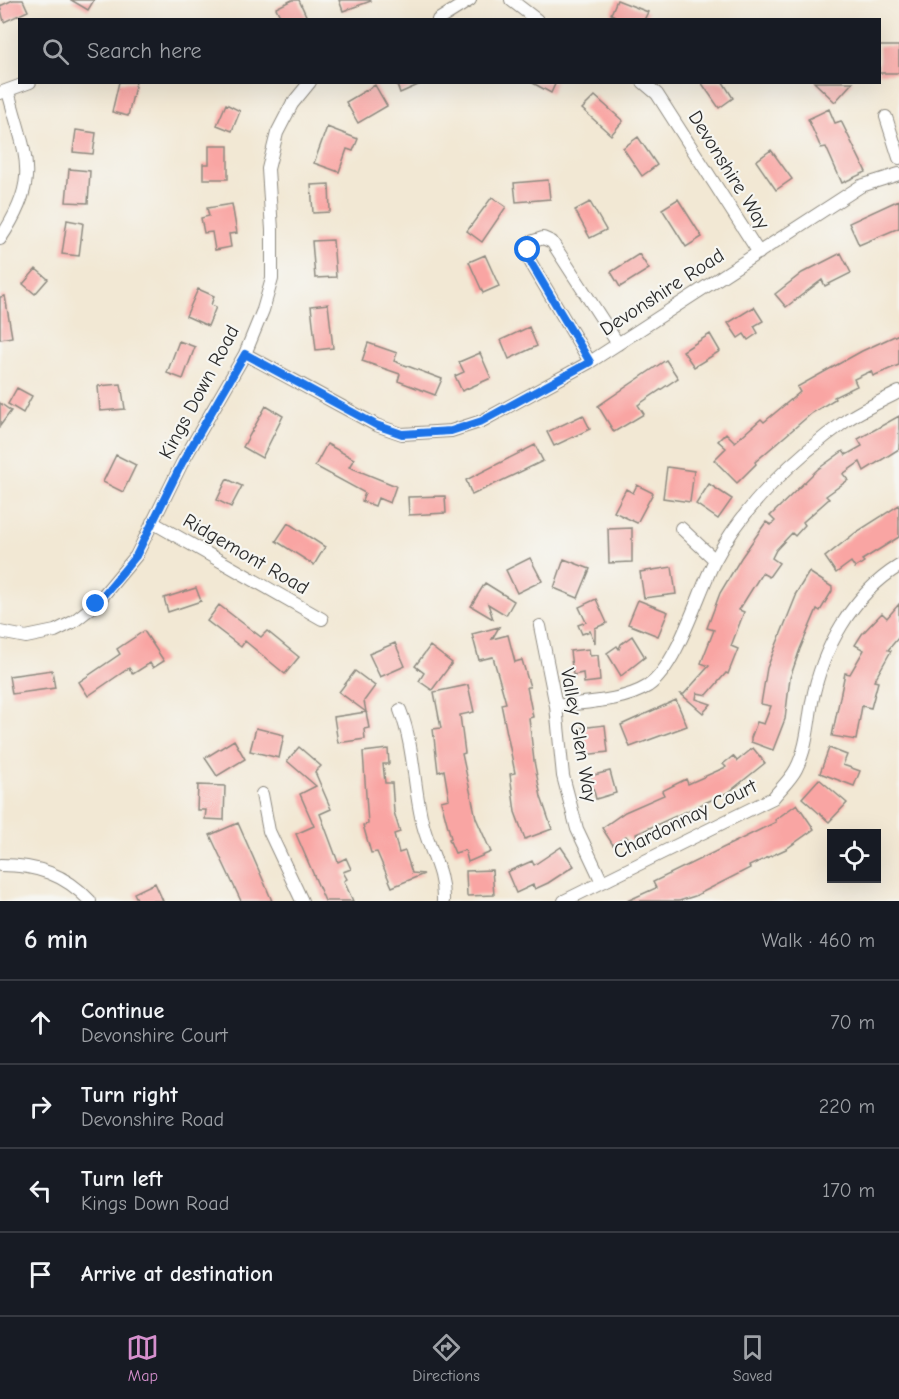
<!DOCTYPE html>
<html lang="en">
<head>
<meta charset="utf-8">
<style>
  :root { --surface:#171b24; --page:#242831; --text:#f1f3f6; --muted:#9ea1a6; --line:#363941; --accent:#d690ce }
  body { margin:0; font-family:"Comic Neue",sans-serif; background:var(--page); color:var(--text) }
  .controls { position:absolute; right:18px; bottom:18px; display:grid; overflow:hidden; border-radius:0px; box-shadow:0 6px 24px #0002 }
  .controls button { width:54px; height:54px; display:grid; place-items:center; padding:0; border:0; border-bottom:2px solid var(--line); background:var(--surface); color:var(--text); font:30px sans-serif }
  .stop { position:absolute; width:18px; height:18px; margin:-14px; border:4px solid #1a73e8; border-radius:50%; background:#fff }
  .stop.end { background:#1a73e8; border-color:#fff; box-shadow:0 2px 6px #0008 }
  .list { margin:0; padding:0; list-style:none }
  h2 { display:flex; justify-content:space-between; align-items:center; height:78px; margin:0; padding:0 24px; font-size:26px }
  h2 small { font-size:20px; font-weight:400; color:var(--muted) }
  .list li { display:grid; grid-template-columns:39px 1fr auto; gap:18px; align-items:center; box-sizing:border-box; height:84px; padding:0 24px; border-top:2px solid var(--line) }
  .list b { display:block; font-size:22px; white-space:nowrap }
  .list p { margin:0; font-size:20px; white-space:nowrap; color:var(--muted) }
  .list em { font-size:20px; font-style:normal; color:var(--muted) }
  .icon { flex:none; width:33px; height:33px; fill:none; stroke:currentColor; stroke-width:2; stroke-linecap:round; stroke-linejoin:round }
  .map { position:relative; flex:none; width:899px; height:901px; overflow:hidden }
  .search { position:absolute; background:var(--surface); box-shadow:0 6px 24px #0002; left:18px; right:18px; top:18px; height:66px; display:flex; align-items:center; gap:15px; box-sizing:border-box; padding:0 21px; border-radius:0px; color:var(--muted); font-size:22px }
  .sheet { height:414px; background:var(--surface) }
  nav { display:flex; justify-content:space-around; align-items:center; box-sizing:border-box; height:84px; border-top:2px solid var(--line); background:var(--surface); font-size:16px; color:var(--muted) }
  nav a { display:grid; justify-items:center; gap:3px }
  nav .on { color:var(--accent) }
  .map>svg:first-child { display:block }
  .building { fill:#f9a5a3 }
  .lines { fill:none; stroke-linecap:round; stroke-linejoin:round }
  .street-casing { stroke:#8e8a80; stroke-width:14 }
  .street { stroke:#fff; stroke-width:12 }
  .route { stroke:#1a73e8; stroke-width:8 }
  .labels { text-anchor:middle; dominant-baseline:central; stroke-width:4.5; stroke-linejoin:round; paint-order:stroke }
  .street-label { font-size:20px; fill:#2b2b2b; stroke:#f6f6f2 }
</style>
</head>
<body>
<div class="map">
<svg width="899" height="901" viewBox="0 0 899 901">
  <rect width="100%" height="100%" fill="#f6f6f2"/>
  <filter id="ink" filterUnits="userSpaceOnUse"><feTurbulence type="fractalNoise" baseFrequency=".0167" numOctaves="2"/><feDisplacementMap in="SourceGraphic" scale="12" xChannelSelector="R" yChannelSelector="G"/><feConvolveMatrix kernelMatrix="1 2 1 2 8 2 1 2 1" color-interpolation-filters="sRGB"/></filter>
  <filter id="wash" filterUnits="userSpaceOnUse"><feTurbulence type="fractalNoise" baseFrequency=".008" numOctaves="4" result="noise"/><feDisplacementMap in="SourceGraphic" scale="24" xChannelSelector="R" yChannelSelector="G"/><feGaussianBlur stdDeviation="1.35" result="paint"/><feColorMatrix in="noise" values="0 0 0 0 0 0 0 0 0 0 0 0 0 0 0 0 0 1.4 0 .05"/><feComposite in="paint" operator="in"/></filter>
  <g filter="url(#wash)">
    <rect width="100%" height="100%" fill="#f2e8d4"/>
    <g id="blocks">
      <path class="building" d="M13,0H23L28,11L4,22L0,6Z
        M71,0H94L88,10Z
        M292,0H299L308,20H282L276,8Z
        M339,0H370L371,1L343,11Z
        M617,0L648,12L644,20H622L611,14Z
        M879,46H899V73H879Z
        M119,82H136L128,116L112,112Z
        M396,82H425L400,93Z
        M531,82H556L551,93Z
        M701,82H723L733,98L719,108Z
        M814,82H853L835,102Z
        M375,85L387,106L358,123L346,102Z
        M595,96L623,121L611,135L582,109Z
        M226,104L240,111L232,131L217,125Z
        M829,109L835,123L841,121L866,172L842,183L826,147L821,148L808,119Z
        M327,127L358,139L353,151L347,149L339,172L314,163Z
        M76,130L96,133L93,154L73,152Z
        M638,137L657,165L642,176L623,148Z
        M209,146H228V179H203V164H209Z
        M771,150L792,179L776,190L756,161Z
        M69,169L90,171L88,203L66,202Z
        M548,180L550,199L516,202L514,183Z
        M329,184L330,212L313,213L311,185Z
        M492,197L506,207L482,242L467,231Z
        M678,199L702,237L686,247L662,209Z
        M899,200V228L859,245L849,223Z
        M590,202L606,230L590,238L575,210Z
        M232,204L237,233L229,234L231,247L215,250L212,232L204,233L201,218L209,216L207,208Z
        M67,220L83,223L79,256L62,254Z
        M333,240L336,277L315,278L312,241Z
        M841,253L851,273L825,286L822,280L786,307L775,294L802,273Z
        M639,254L649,269L620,287L611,272Z
        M485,255L499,286L483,293L469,262Z
        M36,269L48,279L35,294L23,284Z
        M198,289L214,296L211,305L216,307L208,326L186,316Z
        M5,296L12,337L0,339V297Z
        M328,304L333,348L316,350L311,306Z
        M754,307L763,321L754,326L758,333L748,340L744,334L738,338L728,323Z
        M529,327L537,346L509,359L501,340Z
        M710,334L720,351L694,367L683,351Z
        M899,334V365L873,376L871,371L854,379L857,386L834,397L835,399L812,413L755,462L756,464L737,483L714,460L726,448L718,441L726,433L735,442L761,419L764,422L800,392L797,387L862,351Z
        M179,341L195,347L183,379L167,373Z
        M368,343L397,353L394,361L442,379L435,395L398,381L400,374L362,361Z
        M480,353L491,378L462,391L455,376L464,372L459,362Z
        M666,360L678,378L638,405L644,414L614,432L598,406Z
        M121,384L125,409L100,411L98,386Z
        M17,388L32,396L23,413L8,404Z
        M0,403L11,411L0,426Z
        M266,406L283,416L262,458L243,447Z
        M583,415L590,429L554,446L547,432Z
        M899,416V449L864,471L860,462L843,474L848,480L826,496L829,499L803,522L805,525L795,536L792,533L776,550L772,558L779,563L769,577L762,573L739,610L744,612L731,646L738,649L728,674L726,673L707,695L697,693L696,699L711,704L703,713L681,694H684L709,666L701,663L714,630L707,628L720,593L741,558L766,522L771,525L775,521L770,516L818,469L843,451L846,455L862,446L858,439Z
        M327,444L354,459L349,467L396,486L390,503L378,498L375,506L362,501L365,493L315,466Z
        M535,445L543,461L472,495L466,480Z
        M116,455L136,465L123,492L103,482Z
        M667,467L694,471L690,502L663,498Z
        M227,479L242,486L231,507L217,500Z
        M709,484L732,499L718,519L696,504Z
        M637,485L653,493L637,523L614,512L626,489L633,493Z
        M445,496L446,513L409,515L408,497Z
        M899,505V537L862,560L864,562L855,568L851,562L836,573L825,557L855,533Z
        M288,523L325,547L314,565L276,541Z
        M632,528V562L609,563L608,529Z
        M530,558L542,581L517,593L506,570Z
        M564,559L590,569L578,598L554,588Z
        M672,567L676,594L644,598L640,572Z
        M809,572L832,587V591L820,611L817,609L800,649L790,678L785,719L773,750L751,742V738L757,722L764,724L771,706L761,704L767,668L796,596L795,595Z
        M485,583L514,601L506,615L488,604L493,619L471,606Z
        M196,588L201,601L168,612L164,598Z
        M596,599L607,623L595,628V643L590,631L582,634L578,625L586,622L579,607Z
        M638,600L668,612L658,636L628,624Z
        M899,604V637L888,650L891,651L874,681L878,682L871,708L862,706L856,740L832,736L845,673L850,674L864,650L855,645L862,634L882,613L887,618Z
        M219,605L261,637L267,631L299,657L285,674L245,641L241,647L207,621Z
        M499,627L492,639L508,635L515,662L522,660L530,687H527L533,717L529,718L534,761L541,797L552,829L525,839L515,812L510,774L515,773L501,704L506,703L493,657L479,660L472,634Z
        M144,631L164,661L153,668L150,663L133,674L129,668L88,696L79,682L120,654L117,649Z
        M632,636L645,657L621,676L607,653L617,646L619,649L621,644Z
        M395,643L405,666L380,677L369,654Z
        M430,646L452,663L432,690L419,681L424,673L415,666Z
        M589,649L590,656L598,655L600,681L584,683L583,673L573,675L570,651Z
        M52,670L55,688L12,694L9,676Z
        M355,671L375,686L364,701L369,728L364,729L365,739L338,743L334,717L366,712L339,692Z
        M468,685L474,712L460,715L465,753L462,754L476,818L491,852L468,862L465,850L455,853L449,839L451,838L441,801L449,799L444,770L438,772L433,729L441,728L434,692Z
        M676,700L687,726L630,747L621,725Z
        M605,725L608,752L584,755L580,728Z
        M256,728L284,735L279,758L250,751Z
        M234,740L245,759L217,776L205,758Z
        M299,747L321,766L315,772L331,809L320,814L338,862L346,858L351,869L343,872L347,879L344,881L353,901H325L296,834L314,826L300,794L316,786L287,761Z
        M753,748L765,763L729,792L636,834L638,837L631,842L626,836L613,845L602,828L625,812L664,795L662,791L686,779L688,784L726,767L723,764L733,756L737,761Z
        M829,748L847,755L843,765L860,771L854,786L820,773Z
        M388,749L389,764H383L385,783H392L394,812L400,832L394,834L399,853L405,851L412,873L424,874L392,887L377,852L371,853L363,825L368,824L363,752Z
        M610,771L616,793L596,799L590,776Z
        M819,779L847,803L829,822L802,798Z
        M198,785L225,786L224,820L205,819L206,810H197Z
        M797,804L814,829L786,849L749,866L750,868L695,896L679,901H627L656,888L653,882L776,822L775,820Z
        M238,823L264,882L272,901H241L210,835Z
        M561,847L574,866L548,883L535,889L533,885L516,893L507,872L532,861L534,865Z
        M492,870L494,895L467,896L466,871Z
        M155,883L163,901H138L134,893Z"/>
    </g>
  </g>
  <g filter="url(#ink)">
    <use href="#blocks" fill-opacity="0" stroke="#8e8a80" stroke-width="1.5"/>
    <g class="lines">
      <defs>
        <path id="street" d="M511,0L537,20
          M438,20L470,0
          M643,82L657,94L759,253
          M0,93L30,82
          M886,117L899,158
          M0,239C42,177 25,157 8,91
          M245,354L376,425L402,434L451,431L482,421L590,362L861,186L899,174
          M590,362L528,258L531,242L543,238L552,242L618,344
          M152,522L322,619
          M681,528L715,560
          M540,626L556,706L563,776L577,829L602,882
          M0,632L26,637L55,631L73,622L96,604L136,556L182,463L245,354L263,310L272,279V230L268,169L277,133L292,104L310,82
          M556,706C585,702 622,702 648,686C677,667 698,593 714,562C743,506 796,456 847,420C863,409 882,401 899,392
          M400,710C415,748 413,787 423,825C430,852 444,872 443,901
          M262,794L269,831L302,901
          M0,865C37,865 65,874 90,901
          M564,901L773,798C780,789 791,779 796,769C807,748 808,725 812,702C822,649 852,595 899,566"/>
      </defs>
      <use href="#street" class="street-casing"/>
      <use href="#street" class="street"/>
    </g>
  </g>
  <g class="lines" filter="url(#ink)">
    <path class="route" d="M96,604L136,556L182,463L245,354L376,425L402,434L451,431L482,421L590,362L528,258V250"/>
  </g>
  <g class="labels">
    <g class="street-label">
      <text transform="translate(729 170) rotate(58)">Devonshire Way</text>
      <text transform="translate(662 292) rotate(-33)">Devonshire Road</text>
      <text transform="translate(199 392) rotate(-62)">Kings Down Road</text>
      <text transform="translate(246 554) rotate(30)">Ridgemont Road</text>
      <text transform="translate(579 735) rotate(80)">Valley Glen Way</text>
      <text transform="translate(685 819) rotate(-26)">Chardonnay Court</text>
    </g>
  </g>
</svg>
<div class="controls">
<button><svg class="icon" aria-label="locate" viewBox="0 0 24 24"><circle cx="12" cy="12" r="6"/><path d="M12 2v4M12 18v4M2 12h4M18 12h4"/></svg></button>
</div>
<div class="stop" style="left:528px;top:250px"></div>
<div class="stop end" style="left:96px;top:604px"></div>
<div class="search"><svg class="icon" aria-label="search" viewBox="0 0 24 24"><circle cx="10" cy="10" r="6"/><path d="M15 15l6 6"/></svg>Search here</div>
</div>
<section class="sheet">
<h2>6 min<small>Walk · 460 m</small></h2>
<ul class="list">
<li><svg class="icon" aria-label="ahead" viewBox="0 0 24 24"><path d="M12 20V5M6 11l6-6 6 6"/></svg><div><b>Continue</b><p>Devonshire Court</p></div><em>70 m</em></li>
<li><svg class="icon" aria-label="right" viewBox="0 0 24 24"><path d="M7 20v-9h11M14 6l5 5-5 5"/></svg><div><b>Turn right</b><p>Devonshire Road</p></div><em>220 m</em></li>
<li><svg class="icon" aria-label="left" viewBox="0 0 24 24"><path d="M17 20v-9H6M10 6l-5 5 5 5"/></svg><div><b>Turn left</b><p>Kings Down Road</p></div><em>170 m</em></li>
<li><svg class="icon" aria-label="arrive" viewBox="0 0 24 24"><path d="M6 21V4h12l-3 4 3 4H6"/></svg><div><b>Arrive at destination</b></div></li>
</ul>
</section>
<nav>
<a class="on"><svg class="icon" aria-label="map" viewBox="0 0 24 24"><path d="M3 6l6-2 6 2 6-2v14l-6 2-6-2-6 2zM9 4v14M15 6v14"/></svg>Map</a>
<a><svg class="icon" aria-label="directions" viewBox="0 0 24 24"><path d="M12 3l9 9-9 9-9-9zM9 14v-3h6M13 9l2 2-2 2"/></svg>Directions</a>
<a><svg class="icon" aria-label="saved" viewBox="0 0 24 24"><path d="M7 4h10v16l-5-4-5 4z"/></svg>Saved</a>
</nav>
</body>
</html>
